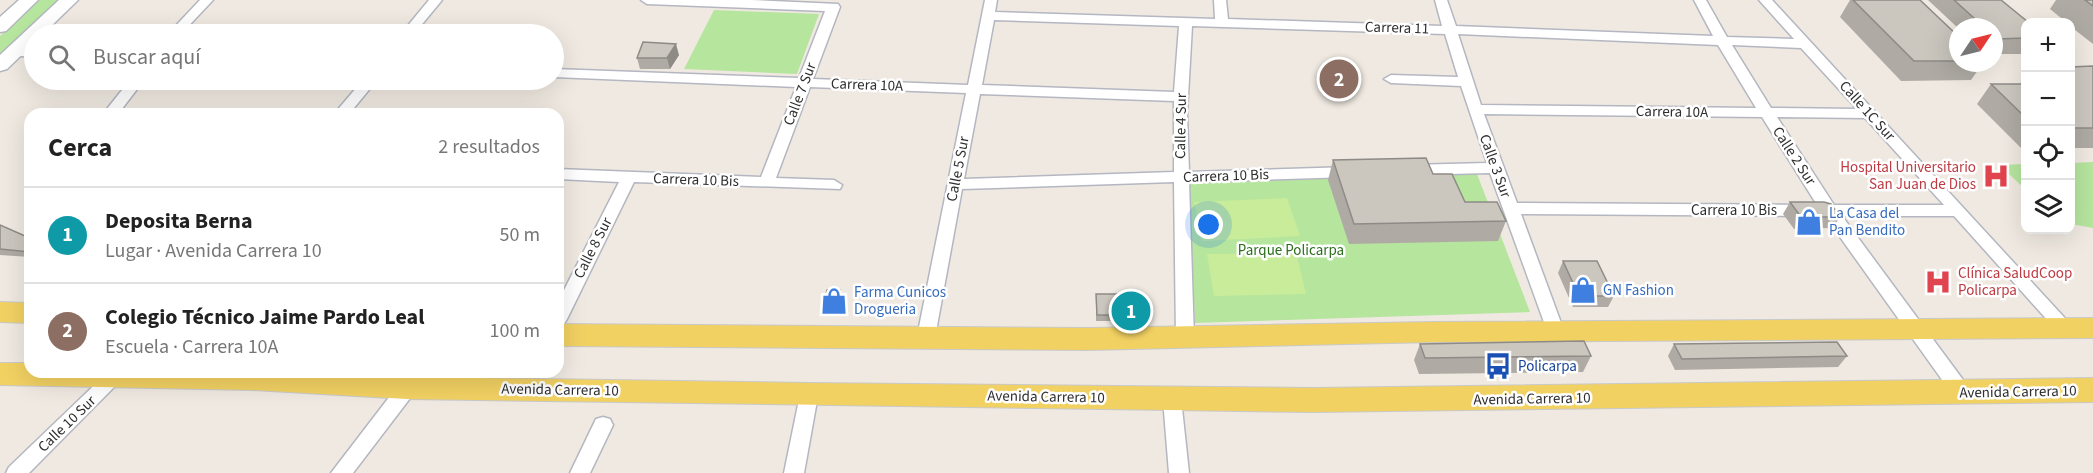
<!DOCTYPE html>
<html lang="es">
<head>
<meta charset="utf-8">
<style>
  :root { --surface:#fff; --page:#f6f6f6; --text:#222; --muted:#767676; --line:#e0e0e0; --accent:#2563eb }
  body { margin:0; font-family:"Source Sans 3",sans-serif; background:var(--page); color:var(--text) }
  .controls { position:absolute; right:18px; top:18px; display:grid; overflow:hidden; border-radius:12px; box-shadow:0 6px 24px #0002 }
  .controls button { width:54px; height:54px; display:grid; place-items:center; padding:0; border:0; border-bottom:2px solid var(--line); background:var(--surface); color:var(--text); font:30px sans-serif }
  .compass { position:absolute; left:1949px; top:18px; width:54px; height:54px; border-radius:50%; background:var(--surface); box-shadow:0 6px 24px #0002; rotate:55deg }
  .you { position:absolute; left:1209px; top:225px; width:21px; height:21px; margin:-15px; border:4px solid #fff; border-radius:50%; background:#1a73e8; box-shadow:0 0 0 9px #1a73e833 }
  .badge { display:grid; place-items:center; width:39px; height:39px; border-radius:50%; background:var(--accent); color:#fff; font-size:20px; font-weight:700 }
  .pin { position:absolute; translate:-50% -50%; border:3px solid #fff; box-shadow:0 2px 6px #0006 }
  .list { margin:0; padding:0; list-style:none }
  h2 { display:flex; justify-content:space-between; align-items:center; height:78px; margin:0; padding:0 24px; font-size:26px }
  h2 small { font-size:20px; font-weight:400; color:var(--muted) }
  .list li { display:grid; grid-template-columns:39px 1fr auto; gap:18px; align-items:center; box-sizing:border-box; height:96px; padding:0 24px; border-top:2px solid var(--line) }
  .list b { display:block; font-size:22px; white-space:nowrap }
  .list p { margin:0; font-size:20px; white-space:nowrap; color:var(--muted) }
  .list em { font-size:20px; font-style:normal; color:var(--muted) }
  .icon { flex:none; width:33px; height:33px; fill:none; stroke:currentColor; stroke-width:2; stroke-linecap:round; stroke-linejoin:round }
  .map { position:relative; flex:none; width:2093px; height:473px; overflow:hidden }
  .search { position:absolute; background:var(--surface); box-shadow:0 6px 24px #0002; left:24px; top:24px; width:540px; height:66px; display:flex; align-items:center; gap:15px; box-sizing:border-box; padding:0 21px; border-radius:33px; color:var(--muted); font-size:22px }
  .panel { position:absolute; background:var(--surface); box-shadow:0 6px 24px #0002; left:24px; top:108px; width:540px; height:270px; border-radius:18px }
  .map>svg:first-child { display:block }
  .green { fill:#b6e59e }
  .pitch { fill:#c9ec9a }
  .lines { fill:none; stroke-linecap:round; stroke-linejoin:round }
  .street-casing { stroke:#b4b7c1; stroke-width:3 }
  .secondary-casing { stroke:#b4b7c1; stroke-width:3 }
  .primary-casing { stroke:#c9c9c9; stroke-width:2 }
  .street { fill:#fff; fill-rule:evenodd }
  .secondary { fill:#fff; fill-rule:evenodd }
  .primary { fill:#f2d163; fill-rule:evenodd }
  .wall { fill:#afaba4 }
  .shaded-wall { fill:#8e8b86 }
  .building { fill:#cbc7bf; stroke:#8e8b86; stroke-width:1.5 }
  .labels { text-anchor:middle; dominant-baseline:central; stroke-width:5; stroke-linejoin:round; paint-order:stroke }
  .street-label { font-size:15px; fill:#2e2e2e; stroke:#fff }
  .health-label { font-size:15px; fill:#be3a42; stroke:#fff; text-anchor:end }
  .shop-label { font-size:15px; fill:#366cbe; stroke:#fff; text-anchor:start }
  .park-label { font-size:15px; fill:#2c6e1b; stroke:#fff }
  .transit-label { font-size:15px; fill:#164399; stroke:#fff; text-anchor:start }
</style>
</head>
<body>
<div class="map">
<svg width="2093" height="473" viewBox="0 0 2093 473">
  <rect width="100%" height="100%" fill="#efe9e1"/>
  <path class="green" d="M37,0H60L0,56V36Z
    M714,10L819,14L797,74L684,69Z
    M2093,162V228L2071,224V163Z
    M2025,164V189L1999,165Z
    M1477,174L1530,312L1195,323L1189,183Z"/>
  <path class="pitch" d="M1287,198L1300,236L1203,241L1194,202Z
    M1296,253L1306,294L1214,296L1207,254Z"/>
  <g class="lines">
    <defs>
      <path id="street" d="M200,0H213L181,34H168Z
        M429,0H442L414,34H401Z
        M641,0H751L838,4L840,7L813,79L968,85L985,0H997L995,12L1215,19L1214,0H1226L1228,19L1442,26L1435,0H1447L1456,26L1713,36L1694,0H1706L1727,37L1794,39L1759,0H1772L2074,328L2071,333L2065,335L2059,333L1954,216H1842L1969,388L1971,393L1969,398L1962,400L1955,398L1825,216L1521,214L1564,331L1561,336L1555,338L1549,336L1490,173L1409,175L1401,170L1409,165L1487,163L1461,86L1391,83L1384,79L1391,75L1458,77L1445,34L1192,26L1187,114L1189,172L1350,167L1358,172L1350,177L1189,182L1194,339L1191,344L1185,346L1179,344L1176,339L1174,182L962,189L935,337L932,342L926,344L920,342L917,337L966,93L810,87L776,178L834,180L842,185L840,189L634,182L567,319L564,324L558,326V302L619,182L558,179V169L761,177L796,87L554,77V69L799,78L825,11L647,4ZM994,20L1179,26L1174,92L982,85ZM1458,34L1718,45L1756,108L1481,105ZM1732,45L1801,48L1857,109L1771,108ZM980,94L1174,101V172L964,179ZM1484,114L1762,117L1817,205L1517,203ZM1777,117L1865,118L1944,205H1834Z
        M13,48L34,49V57L8,55L6,52L8,49Z
        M130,80H144L118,114H103Z
        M363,80H377L349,114H334Z
        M108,372H125L126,375L29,473H6L9,467Z
        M407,381L414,383L416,388L414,393L353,473H331L400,383Z
        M809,387L816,390L818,395L804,473H784L800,395L802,390Z
        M1172,391L1179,394L1181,399L1189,473H1169L1163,399L1165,394Z
        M603,417L610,419L613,425L590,473H570L596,419Z"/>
      <path id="secondary" d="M19,0H38L6,31L0,32V17Z
        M59,0H78L43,34H34V43L7,69L0,71V55Z"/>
      <path id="primary" d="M0,302L30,303V323L0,322Z
        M2093,318V338L1434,342L1089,350L558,346V324L1089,328L1434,322Z
        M0,363H30V372H328L407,377L809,383L1313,388L2093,378V402L1313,412L407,399L252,390L0,385Z"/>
    </defs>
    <use href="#street" class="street-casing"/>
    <use href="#secondary" class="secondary-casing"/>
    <use href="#primary" class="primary-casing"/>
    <use href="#street" class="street"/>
    <use href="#secondary" class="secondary"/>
    <use href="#primary" class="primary"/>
  </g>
  <path class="wall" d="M1850,0H1920L1958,36V63H1983L1971,80L1901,81L1840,17Z
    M1928,0H2001L2025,22V54H1994V27H1958V28Z
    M2056,0H2093V44L2070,26V22H2066L2050,9Z
    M679,55L670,69H640L637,58Z
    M2093,66V148H2070V67Z
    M2025,76V149H2022L1977,104L1991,84H2020Z
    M1333,160L1433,174L1465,202L1506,221L1498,241L1349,244L1328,180Z
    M1790,202L1840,217L1833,228L1794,229L1783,214Z
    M0,225L25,236H30V257L0,255Z
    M1563,261L1614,296L1608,307H1573L1558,273Z
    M840,290L841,296L840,305H827L825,299Z
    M1096,300L1144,315V321H1096Z
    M1420,344L1591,356L1583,372L1419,374L1414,360Z
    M1674,344L1847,356L1838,367L1675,370L1668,356Z"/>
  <path class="shaded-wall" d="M676,44L679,55L670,69L667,58Z
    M840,290L841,296L840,305L838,299Z"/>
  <path class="building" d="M1853,0H1920L1958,36V61H1914Z
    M1954,0H2001L2028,22H2025V38L1997,39L1994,36V27H1984Z
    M2085,0H2093V6Z
    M643,42L676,44L667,58H637Z
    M2093,66V128H2070V67Z
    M1991,84H2025V117Z
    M1426,158L1433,174H1452L1465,202H1497L1506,221L1354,224L1333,160Z
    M1790,202H1824L1831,204L1840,217H1801Z
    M0,225L25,236H30V252L0,249Z
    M1563,261H1597L1614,296H1579Z
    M827,290H840L838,299H825Z
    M1096,294H1142L1144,315H1097Z
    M1584,341L1591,356L1425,358L1420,344Z
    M1837,342L1847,356L1682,359L1674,344Z"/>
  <defs>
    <symbol id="hospital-bare" viewBox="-9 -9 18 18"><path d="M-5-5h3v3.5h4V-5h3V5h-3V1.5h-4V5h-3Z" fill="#e0444e" stroke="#fff" stroke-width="2.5" paint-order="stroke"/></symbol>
    <symbol id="shop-bare" viewBox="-9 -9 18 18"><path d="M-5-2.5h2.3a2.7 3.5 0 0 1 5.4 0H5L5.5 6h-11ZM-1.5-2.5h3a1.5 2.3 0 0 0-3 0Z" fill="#3f7fe0" stroke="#fff" stroke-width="2.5" paint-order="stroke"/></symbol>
    <symbol id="bus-bare" viewBox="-9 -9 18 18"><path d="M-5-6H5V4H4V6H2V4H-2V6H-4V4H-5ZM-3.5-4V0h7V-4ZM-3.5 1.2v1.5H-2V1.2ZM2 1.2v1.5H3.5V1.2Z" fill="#1a4fb4" stroke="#fff" stroke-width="2.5" paint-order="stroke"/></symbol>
  </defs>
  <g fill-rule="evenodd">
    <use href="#hospital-bare" x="1977" y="157" width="38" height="38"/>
    <use href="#shop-bare" x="1790" y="203" width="38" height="38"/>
    <use href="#hospital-bare" x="1919" y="263" width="38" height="38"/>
    <use href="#shop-bare" x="1564" y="271" width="38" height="38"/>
    <use href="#shop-bare" x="815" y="282" width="38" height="38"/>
    <use href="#bus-bare" x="1479" y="347" width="38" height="38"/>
  </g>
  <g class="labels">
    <g class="street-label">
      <text transform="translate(1397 28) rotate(2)">Carrera 11</text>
      <text transform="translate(867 85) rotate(2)">Carrera 10A</text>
      <text transform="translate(800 94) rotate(-69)">Calle 7 Sur</text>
      <text transform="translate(1867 111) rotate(48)">Calle 1C Sur</text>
      <text transform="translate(1672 112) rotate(1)">Carrera 10A</text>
      <text transform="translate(1181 126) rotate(-89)">Calle 4 Sur</text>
      <text transform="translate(1794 156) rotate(57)">Calle 2 Sur</text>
      <text transform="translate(1495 166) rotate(70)">Calle 3 Sur</text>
      <text transform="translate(958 169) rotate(-79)">Calle 5 Sur</text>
      <text transform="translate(1226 176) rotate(-2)">Carrera 10 Bis</text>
      <text transform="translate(696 180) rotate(2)">Carrera 10 Bis</text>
      <text x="1734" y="210">Carrera 10 Bis</text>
      <text transform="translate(593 248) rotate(-63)">Calle 8 Sur</text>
      <text transform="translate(560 390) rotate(1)">Avenida Carrera 10</text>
      <text transform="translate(2018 392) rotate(-1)">Avenida Carrera 10</text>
      <text transform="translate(1046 397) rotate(1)">Avenida Carrera 10</text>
      <text transform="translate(1532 399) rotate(-1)">Avenida Carrera 10</text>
      <text transform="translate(67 424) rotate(-44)">Calle 10 Sur</text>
    </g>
    <g class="health-label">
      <text x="1976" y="167">Hospital Universitario<tspan x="1976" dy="17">San Juan de Dios</tspan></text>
      <text x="1958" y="273" text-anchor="start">Clínica SaludCoop<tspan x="1958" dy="17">Policarpa</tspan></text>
    </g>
    <g class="shop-label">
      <text x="1829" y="213">La Casa del<tspan x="1829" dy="17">Pan Bendito</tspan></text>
      <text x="1603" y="290">GN Fashion</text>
      <text x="854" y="292">Farma Cunicos<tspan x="854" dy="17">Drogueria</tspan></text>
    </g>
    <g class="park-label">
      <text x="1291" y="250">Parque Policarpa</text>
    </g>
    <g class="transit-label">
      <text x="1518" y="366">Policarpa</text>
    </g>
  </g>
</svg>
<div class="controls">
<button>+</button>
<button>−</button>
<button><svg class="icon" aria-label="locate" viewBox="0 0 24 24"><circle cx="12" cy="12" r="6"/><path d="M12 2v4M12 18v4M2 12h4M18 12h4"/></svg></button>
<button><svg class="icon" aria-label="layers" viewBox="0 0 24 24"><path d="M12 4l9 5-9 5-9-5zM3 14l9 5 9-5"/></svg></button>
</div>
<svg class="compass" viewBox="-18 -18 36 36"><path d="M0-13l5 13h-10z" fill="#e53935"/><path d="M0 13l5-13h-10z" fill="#767676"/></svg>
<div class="you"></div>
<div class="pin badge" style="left:1131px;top:311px;background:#0f9aa8">1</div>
<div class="pin badge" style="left:1339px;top:79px;background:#8d6e63">2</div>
<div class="search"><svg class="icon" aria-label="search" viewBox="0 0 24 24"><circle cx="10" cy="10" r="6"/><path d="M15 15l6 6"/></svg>Buscar aquí</div>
<section class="panel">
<h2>Cerca<small>2 resultados</small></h2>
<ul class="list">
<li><span class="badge" style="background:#0f9aa8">1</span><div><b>Deposita Berna</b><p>Lugar · Avenida Carrera 10</p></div><em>50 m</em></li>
<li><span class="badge" style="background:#8d6e63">2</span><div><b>Colegio Técnico Jaime Pardo Leal</b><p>Escuela · Carrera 10A</p></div><em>100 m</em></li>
</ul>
</section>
</div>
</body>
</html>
